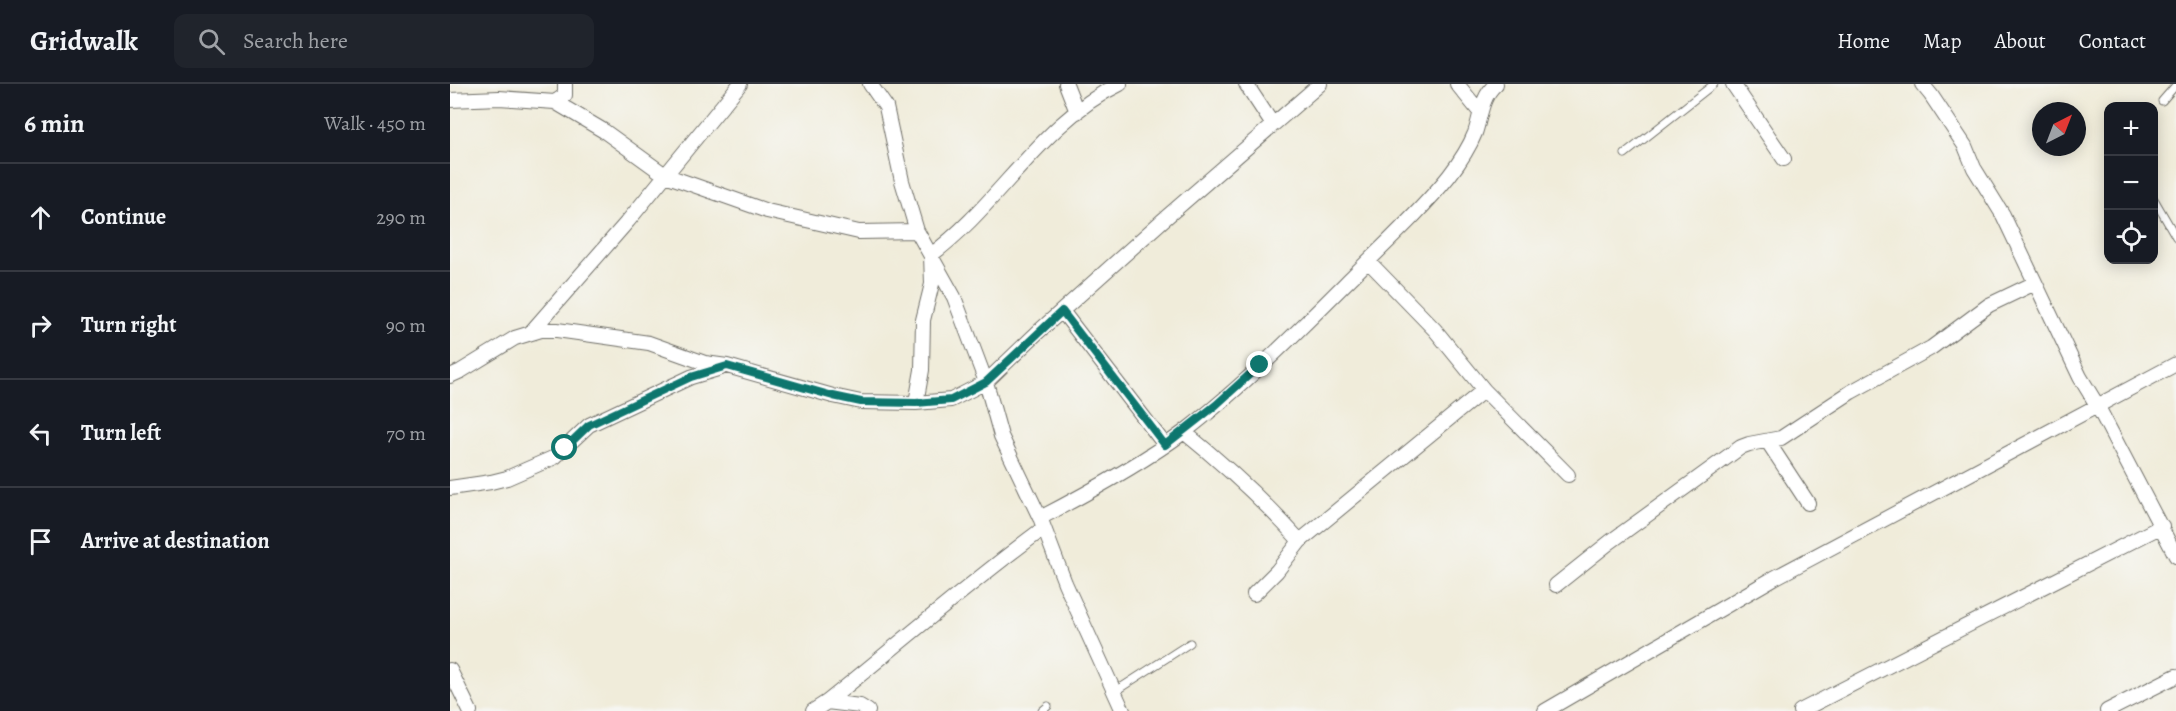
<!DOCTYPE html>
<html lang="en">
<head>
<meta charset="utf-8">
<style>
  :root { --surface:#171b24; --page:#20242c; --text:#f1f3f6; --muted:#9ea1a6; --line:#363941 }
  body { margin:0; font-family:Alegreya,serif; background:var(--page); color:var(--text) }
  .controls { position:absolute; right:18px; top:18px; display:grid; overflow:hidden; border-radius:12px; box-shadow:0 3px 15px #0003 }
  .controls button { width:54px; height:54px; display:grid; place-items:center; padding:0; border:0; border-bottom:2px solid var(--line); background:var(--surface); color:var(--text); font:30px sans-serif }
  .compass { position:absolute; left:1582px; top:18px; width:54px; height:54px; border-radius:50%; background:var(--surface); box-shadow:0 3px 15px #0003; rotate:42deg }
  .stop { position:absolute; width:18px; height:18px; margin:-14px; border:4px solid #0f766e; border-radius:50%; background:#fff }
  .stop.end { background:#0f766e; border-color:#fff; box-shadow:0 2px 6px #0008 }
  .list { margin:0; padding:0; list-style:none }
  h2 { display:flex; justify-content:space-between; align-items:center; height:78px; margin:0; padding:0 24px; font-size:26px }
  h2 small { font-size:20px; font-weight:400; color:var(--muted) }
  .list li { display:grid; grid-template-columns:39px 1fr auto; gap:18px; align-items:center; box-sizing:border-box; height:108px; padding:0 24px; border-top:2px solid var(--line) }
  .list b { display:block; font-size:22px; white-space:nowrap }
  .list em { font-size:20px; font-style:normal; color:var(--muted) }
  .icon { flex:none; width:33px; height:33px; fill:none; stroke:currentColor; stroke-width:2; stroke-linecap:round; stroke-linejoin:round }
  .map { position:relative; flex:none; width:1726px; height:627px; overflow:hidden }
  header { display:flex; align-items:center; gap:36px; box-sizing:border-box; height:84px; padding:0 30px; background:var(--surface); border-bottom:2px solid var(--line) }
  header strong { font-size:28px }
  nav { display:flex; gap:33px; margin-inline-start:auto; font-size:21px }
  .search { width:420px; height:54px; background:var(--page); display:flex; align-items:center; gap:15px; box-sizing:border-box; padding:0 21px; border-radius:12px; color:var(--muted); font-size:22px }
  main { display:flex }
  aside { flex:1; background:var(--surface) }
  .map>svg:first-child { display:block }
  .lines { fill:none; stroke-linecap:round; stroke-linejoin:round }
  .lane-casing { stroke:#706f68; stroke-width:9 }
  .street-casing { stroke:#706f68; stroke-width:16 }
  .lane { stroke:#fff; stroke-width:7 }
  .street { stroke:#fff; stroke-width:14 }
  .route { stroke:#0f766e; stroke-width:8 }
</style>
</head>
<body>
<header>
<strong>Gridwalk</strong>
<div class="search"><svg class="icon" aria-label="search" viewBox="0 0 24 24"><circle cx="10" cy="10" r="6"/><path d="M15 15l6 6"/></svg>Search here</div>
<nav><a>Home</a><a>Map</a><a>About</a><a>Contact</a></nav>
</header>
<main>
<aside>
<h2>6 min<small>Walk · 450 m</small></h2>
<ul class="list">
<li><svg class="icon" aria-label="ahead" viewBox="0 0 24 24"><path d="M12 20V5M6 11l6-6 6 6"/></svg><div><b>Continue</b></div><em>290 m</em></li>
<li><svg class="icon" aria-label="right" viewBox="0 0 24 24"><path d="M7 20v-9h11M14 6l5 5-5 5"/></svg><div><b>Turn right</b></div><em>90 m</em></li>
<li><svg class="icon" aria-label="left" viewBox="0 0 24 24"><path d="M17 20v-9H6M10 6l-5 5 5 5"/></svg><div><b>Turn left</b></div><em>70 m</em></li>
<li><svg class="icon" aria-label="arrive" viewBox="0 0 24 24"><path d="M6 21V4h12l-3 4 3 4H6"/></svg><div><b>Arrive at destination</b></div></li>
</ul>
</aside>
<div class="map">
<svg width="1726" height="627" viewBox="0 0 1726 627">
  <rect width="100%" height="100%" fill="#f6f6f2"/>
  <filter id="ink" filterUnits="userSpaceOnUse"><feTurbulence type="fractalNoise" baseFrequency=".0167" numOctaves="2"/><feDisplacementMap in="SourceGraphic" scale="12" xChannelSelector="R" yChannelSelector="G"/><feConvolveMatrix kernelMatrix="1 2 1 2 8 2 1 2 1" color-interpolation-filters="sRGB"/></filter>
  <filter id="wash" filterUnits="userSpaceOnUse"><feTurbulence type="fractalNoise" baseFrequency=".008" numOctaves="4" result="noise"/><feDisplacementMap in="SourceGraphic" scale="24" xChannelSelector="R" yChannelSelector="G"/><feGaussianBlur stdDeviation="1.35" result="paint"/><feColorMatrix in="noise" values="0 0 0 0 0 0 0 0 0 0 0 0 0 0 0 0 0 1.4 0 .05"/><feComposite in="paint" operator="in"/></filter>
  <g filter="url(#wash)">
    <rect width="100%" height="100%" fill="#f0ecda"/>
  </g>
  <g filter="url(#ink)">
    <g class="lines">
      <defs>
        <path id="lane" d="M1712,17L1726,1
          M1175,70L1264,0
          M1704,115L1726,153
          M664,608L740,559
          M592,627L598,622"/>
        <path id="street" d="M420,0L436,23L452,97L467,147L504,213L536,298L551,352L590,434C638,409 691,380 734,348C795,301 851,244 905,190C937,158 971,127 999,92C1009,79 1019,64 1025,49C1031,32 1031,13 1046,0
          M616,0L627,28
          M796,0L823,41
          M1007,0L1029,27
          M1283,0L1334,75
          M1472,0L1481,11L1515,62L1524,84L1553,131L1630,293L1647,321L1726,472
          M0,16L49,14L105,18L154,47L215,91L317,127L409,148L467,147
          M105,18L115,11V0
          M918,177L985,246L1034,306L1118,391
          M612,227L715,361
          M81,248L178,137L290,0
          M0,292L11,287L65,254L91,246H107L199,259L255,279L277,282L383,312L411,318L466,319L501,316L536,298L587,249L712,137L870,0
          M466,319L472,286L473,236L482,200L481,171C548,122 593,36 670,0
          M734,348C776,382 814,417 850,457
          M1318,358L1358,419
          M0,404L41,398L57,394L105,373L139,341L241,293L271,284
          M591,436L615,499L673,627
          M1106,501L1160,458L1291,363L1299,360L1331,354L1401,308L1481,264L1539,221L1585,199
          M804,510L827,487L850,457L1034,306
          M0,586L20,627
          M377,618L410,622L418,627
          M363,627L377,618C449,560 519,499 594,444
          M1095,627L1324,494L1726,280
          M1350,627L1712,442
          M1657,627L1726,592"/>
      </defs>
      <use href="#lane" class="lane-casing"/>
      <use href="#street" class="street-casing"/>
      <use href="#lane" class="lane"/>
      <use href="#street" class="street"/>
    </g>
  </g>
  <g class="lines" filter="url(#ink)">
    <path class="route" d="M115,364L139,341L241,293L277,282L383,312L411,318L466,319L501,316L536,298L612,227L715,361L766,321L810,281"/>
  </g>
</svg>
<div class="controls">
<button>+</button>
<button>−</button>
<button><svg class="icon" aria-label="locate" viewBox="0 0 24 24"><circle cx="12" cy="12" r="6"/><path d="M12 2v4M12 18v4M2 12h4M18 12h4"/></svg></button>
</div>
<svg class="compass" viewBox="-18 -18 36 36"><path d="M0-13l5 13h-10z" fill="#e53935"/><path d="M0 13l5-13h-10z" fill="#9ea1a6"/></svg>
<div class="stop" style="left:115px;top:364px"></div>
<div class="stop end" style="left:810px;top:281px"></div>
</div>
</main>
</body>
</html>
